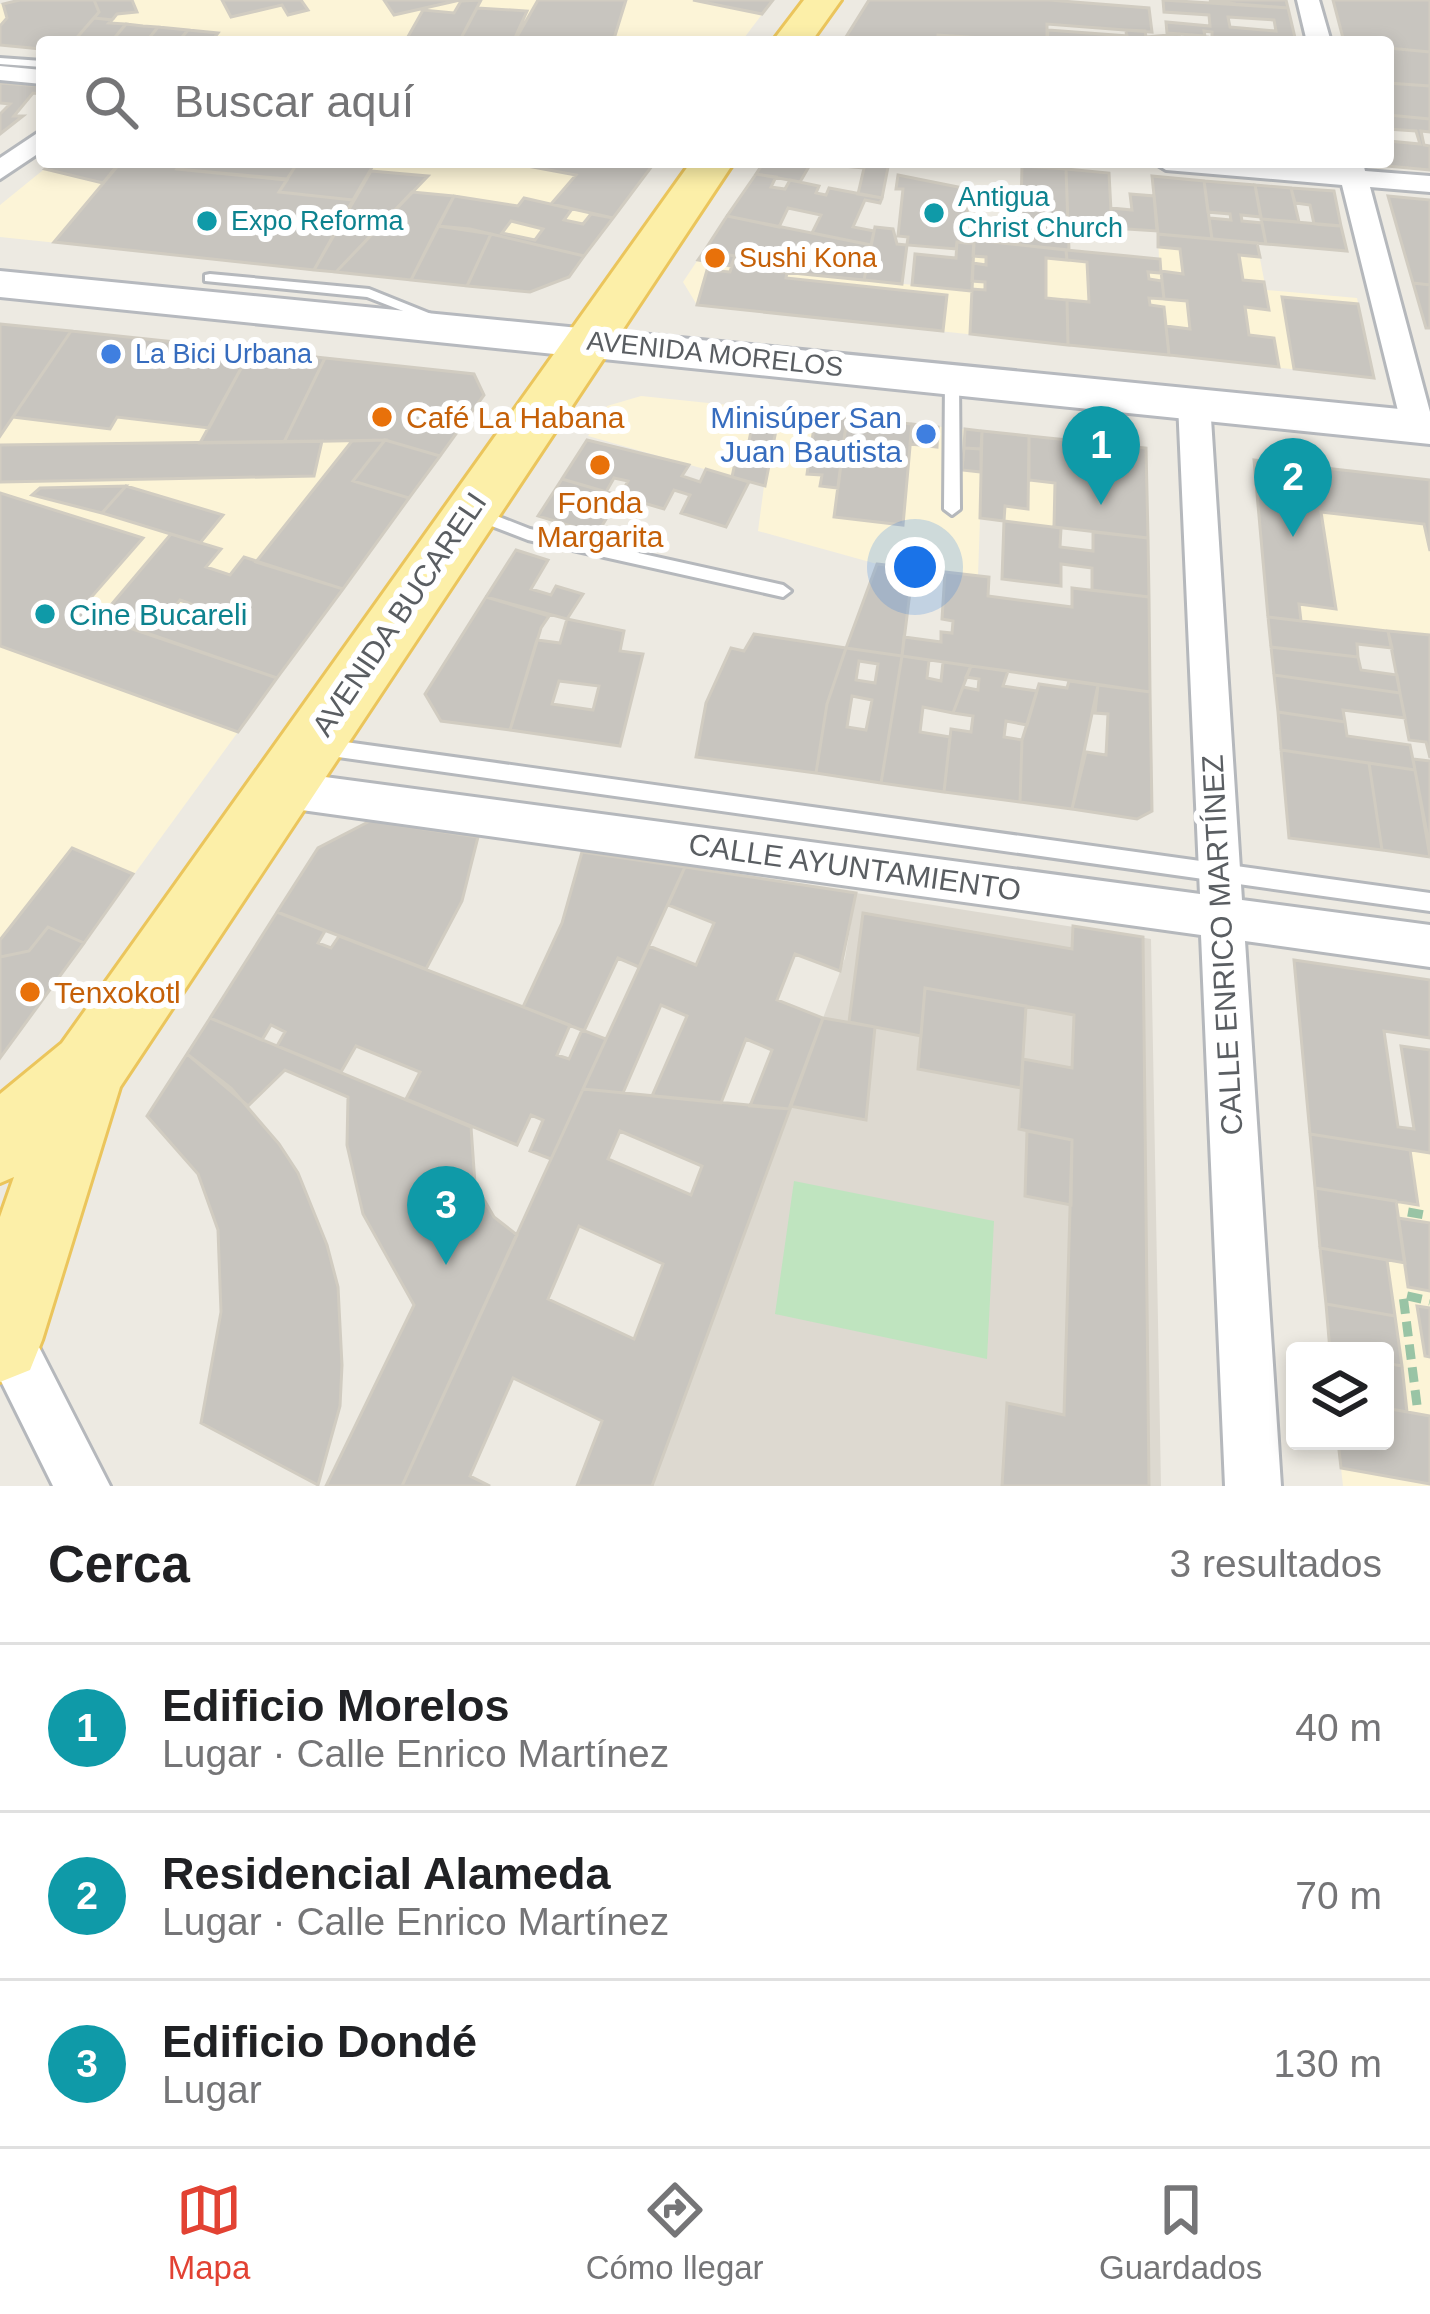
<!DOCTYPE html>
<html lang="es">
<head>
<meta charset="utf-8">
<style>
  :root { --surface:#fff; --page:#f6f6f6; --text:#202124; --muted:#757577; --line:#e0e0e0; --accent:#e24233 }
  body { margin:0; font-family:Arial,sans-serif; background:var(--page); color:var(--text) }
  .controls { position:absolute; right:36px; bottom:36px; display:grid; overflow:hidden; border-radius:12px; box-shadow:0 6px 18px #0003 }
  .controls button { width:108px; height:108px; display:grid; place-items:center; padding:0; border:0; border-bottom:3px solid var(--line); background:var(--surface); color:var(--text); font:60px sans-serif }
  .you { position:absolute; left:915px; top:567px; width:42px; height:42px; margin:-30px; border:9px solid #fff; border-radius:50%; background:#1a73e8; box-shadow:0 0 0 18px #1a73e833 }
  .badge { display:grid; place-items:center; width:78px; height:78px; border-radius:50%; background:var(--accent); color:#fff; font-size:39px; font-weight:700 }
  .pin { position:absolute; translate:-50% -99px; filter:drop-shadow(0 3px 6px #0008) }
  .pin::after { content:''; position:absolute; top:63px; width:42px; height:36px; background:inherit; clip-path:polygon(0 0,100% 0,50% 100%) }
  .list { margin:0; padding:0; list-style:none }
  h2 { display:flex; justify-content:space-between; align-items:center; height:156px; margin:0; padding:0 48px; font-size:51px }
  h2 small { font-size:39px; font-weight:400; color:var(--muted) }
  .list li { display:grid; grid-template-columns:78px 1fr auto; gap:36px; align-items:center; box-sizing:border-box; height:168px; padding:0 48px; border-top:3px solid var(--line) }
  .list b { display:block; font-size:45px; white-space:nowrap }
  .list p { margin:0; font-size:39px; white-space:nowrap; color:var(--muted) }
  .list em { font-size:39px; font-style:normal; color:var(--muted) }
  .icon { flex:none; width:66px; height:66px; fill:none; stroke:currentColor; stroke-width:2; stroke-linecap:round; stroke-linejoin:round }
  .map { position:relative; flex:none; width:1430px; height:1486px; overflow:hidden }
  .search { position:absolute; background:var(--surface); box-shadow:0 6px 18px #0003; left:36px; right:36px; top:36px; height:132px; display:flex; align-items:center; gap:30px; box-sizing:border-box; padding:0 42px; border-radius:12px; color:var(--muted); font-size:45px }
  .sheet { height:660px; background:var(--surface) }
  nav { display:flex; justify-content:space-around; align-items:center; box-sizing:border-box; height:168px; border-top:3px solid var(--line); background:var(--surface); font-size:33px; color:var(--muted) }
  nav a { display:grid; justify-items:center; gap:6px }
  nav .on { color:var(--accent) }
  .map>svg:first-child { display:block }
  .commercial { fill:#fcf4d7 }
  .education { fill:#ddd9d0 }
  .green { fill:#bfe4bf }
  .building { fill:#c8c5bf; stroke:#d1ccc1; stroke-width:3; fill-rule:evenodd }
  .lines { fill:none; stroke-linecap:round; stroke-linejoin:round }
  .lane-casing { stroke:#b5b8bc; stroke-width:6 }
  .street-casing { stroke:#b5b8bc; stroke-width:6 }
  .secondary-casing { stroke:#b6b9be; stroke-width:6 }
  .primary-casing { stroke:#ebc55c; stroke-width:6 }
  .path { stroke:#99c4a5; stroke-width:9; stroke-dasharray:15 8; stroke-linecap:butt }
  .lane { fill:#fff; fill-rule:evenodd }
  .street { fill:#fff; fill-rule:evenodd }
  .secondary { fill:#fff; fill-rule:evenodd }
  .primary { fill:#fcefa8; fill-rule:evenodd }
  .culture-dot { fill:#0f9aa8; stroke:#fff; stroke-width:4.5 }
  .food-dot { fill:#e8710a; stroke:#fff; stroke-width:4.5 }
  .shop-dot { fill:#3f7fe0; stroke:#fff; stroke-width:4.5 }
  .labels { text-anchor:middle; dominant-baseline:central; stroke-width:12; stroke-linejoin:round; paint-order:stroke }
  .far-culture-label { font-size:27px; fill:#0d838f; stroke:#fff; text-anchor:start }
  .far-food-label { font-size:27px; fill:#c56008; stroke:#fff; text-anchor:start }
  .far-shop-label { font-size:27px; fill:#366cbe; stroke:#fff; text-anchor:start }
  .far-street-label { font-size:27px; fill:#5a5e62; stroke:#fff }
  .food-label { font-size:30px; fill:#c56008; stroke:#fff; text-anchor:start }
  .shop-label { font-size:30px; fill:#366cbe; stroke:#fff; text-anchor:end }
  .culture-label { font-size:30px; fill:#0d838f; stroke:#fff; text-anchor:start }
  .street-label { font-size:30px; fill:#5a5e62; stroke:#fff }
</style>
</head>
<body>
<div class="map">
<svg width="1430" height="1486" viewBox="0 0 1430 1486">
  <rect width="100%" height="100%" fill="#edeae2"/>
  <path class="commercial" d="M20,0H773L741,42H42V49L0,45V4Z
    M53,162H655L569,277L530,292L0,237V205Z
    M727,216L871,245L865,280L971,291L974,240L1159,259L1158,234L1257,243L1266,290L1357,298L1374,378L697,305L683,282Z
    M0,324L474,374L484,395L0,1058Z
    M641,396L1146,448L1148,538L980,519L978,576L877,564L758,531L764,486L588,436L607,406Z
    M1254,460L1430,480V636L1268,617Z
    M1310,1134L1430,1153V1486H1343L1338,1441H1385V1351H1330Z"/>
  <path class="education" d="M856,893L1151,939L1161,1486H652L845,958Z"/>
  <path class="green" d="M794,1181L994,1221L987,1359L775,1314Z"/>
  <path class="building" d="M20,0H94L99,12L73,42H42V49L0,45V26L7,18L3,4Z
    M94,0H132L137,12L117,14L112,20L94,18L99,12Z
    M222,0H301L308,10L288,15L282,5L231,17Z
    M384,0H460L394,15Z
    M481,0L459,42L415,38L405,42L423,10L454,13L461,1Z
    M538,0H626L613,42H514Z
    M693,0H773L762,14Z
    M869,0H1049L1149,8L1152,32L1047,24V42L938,35L937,42L846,37Z
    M1163,0L1288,8L1296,42L1212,37V32L1204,31L1205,36L1167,33L1166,22L1210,26L1209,15L1164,12ZM1228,17L1274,20L1276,31L1230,27Z
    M1209,0H1286L1288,8L1236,4Z
    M1333,0H1430V52L1388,48V42H1344Z
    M477,8L527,11L513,42H459Z
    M94,18L112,20L109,23L126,24L111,42H73Z
    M126,24L143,26L158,27L146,42H111Z
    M158,27L188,30L178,42H146Z
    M188,30L218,33L211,42H178Z
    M1048,30L1127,36V42H1047Z
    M1126,30L1145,31L1146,37L1179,34L1180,40L1193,41V35L1208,37L1209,42H1127Z
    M1388,48L1430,52V86L1388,83Z
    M0,83L42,86V94L33,93L14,116H23L0,134V114L10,104L0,103Z
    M1388,83L1430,86V119L1388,115Z
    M1388,115L1430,119V132L1421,131L1424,145L1430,146V170L1376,165L1388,162V141L1420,144L1416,131L1388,129Z
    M53,162H120L103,183L45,169Z
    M121,162H183L177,169L287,180L279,192L353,200L314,270L54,242Z
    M183,162H298L287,179L178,169Z
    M298,162H375L353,200L279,192Z
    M505,162H655L613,218L551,204L576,175Z
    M764,162H889L882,198L858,194L864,168L811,163L800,182L756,174Z
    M1022,166L1066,169L1069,250L1020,245Z
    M1066,169L1109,173L1112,230L1068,226Z
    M371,171L428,176L336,272L314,270Z
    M756,174L776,177L771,187L785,189L790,180L819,186L816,193L826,195L829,188L882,198L880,203L865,200L853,227L874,231L871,245L812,233L821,215L788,208L779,227L727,216Z
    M898,175L968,189L966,243L957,242L956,249L907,245L908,237L898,236L903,189H896Z
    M1152,176L1204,181L1212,239L1158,234Z
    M1204,181L1255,185L1261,217L1241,215L1242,221L1262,223L1266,244L1212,239L1209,218L1231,220L1230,214L1208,212Z
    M1255,185L1291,188L1299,222L1261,219Z
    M1291,188L1334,191L1341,226L1314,224L1310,205L1295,203Z
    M412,192L454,196L411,280L336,272Z
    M1130,194L1154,196L1157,231L1112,228L1111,208L1132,210Z
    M454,196L518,206L524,198L572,209L564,220L583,224L591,214L613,218L584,256L470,229L438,226ZM511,221L543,229L535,240L502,233Z
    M1388,196L1430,200V285L1413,283Z
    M727,216L871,245L864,280L772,271L774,264L705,250Z
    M1261,219L1341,226L1347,251L1266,244Z
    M438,226L491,234L467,286L411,280Z
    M875,227L893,229L897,244L907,245L902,284L864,280Z
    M491,234L584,256L569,277L530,292L467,286Z
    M1158,234L1257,243L1260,257L1239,255L1243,280L1264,282L1269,310L1245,307L1249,335L1274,338L1279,367L1169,355L1166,326L1190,329L1187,301L1164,299L1161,271L1183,274L1180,249L1158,247Z
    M974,240L1066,250L1067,260L1046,258V298L1067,300L1068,345L970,334L972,289L985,290V282L972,281L973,263L986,265V257L973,256Z
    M957,242L974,243L972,291L912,285L915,254L956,258Z
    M705,250L735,256L731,266L698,260Z
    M1066,250L1160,259L1161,273L1148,272L1149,279L1162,281L1164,299L1149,298L1150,305L1164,307L1169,355L1068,345L1067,300L1089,302L1087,262L1067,260Z
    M735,256L755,260L753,268L787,272L786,278L947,295L943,331L697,305L707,270L730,272Z
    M1413,283L1430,285V328H1426Z
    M1282,297L1358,304L1374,378L1294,369Z
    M0,324L71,331L0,436Z
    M71,331L251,350L209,428L117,417L110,429L13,417Z
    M251,350L325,358L284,442L200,443Z
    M325,358L474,374L484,395L440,456L385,440L284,442Z
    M756,407L780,410L765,486L732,477L738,449L747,451Z
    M816,414L847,417L838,488L820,486L822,475L807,474Z
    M847,417L912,424L903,525L834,517Z
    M912,424L938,427L937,447L910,444Z
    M965,429L982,431L981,449L964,448Z
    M982,431L1029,436L1028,509L1005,506L1004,521L980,518Z
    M1029,436L1146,448L1148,538L1054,527L1055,483L1029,480Z
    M385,440L353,481L409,498L343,589L256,562L352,441Z
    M385,440L440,456L409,498L353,481Z
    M587,440L689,465L682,476L700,482L706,469L749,482L726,527L681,513L690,495L674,490L664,509L620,496L628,481L614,478L606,492L562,479Z
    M322,441L314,476L0,482V445Z
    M964,448L981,449V472L962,470Z
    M1254,460L1430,480V551L1424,524L1321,512L1336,609L1299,604L1301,621L1268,617Z
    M562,479L620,496L597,534L538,516Z
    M126,486L223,515L200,543L102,513Z
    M126,486L102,513L32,495L40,488Z
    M0,493L143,538L80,610L277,678L238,732L0,646Z
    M1004,521L1061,528L1060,547L1093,551V532L1148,538L1149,597L1092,590V568L1061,564V586L1002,579Z
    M171,534L221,549L206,567L230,575L244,557L343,589L277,678L100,618ZM180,600L204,609L194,622L169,614Z
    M516,550L548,560L531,589L551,595L556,586L583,594L567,619L486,597Z
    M877,564L913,568L902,656L846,648Z
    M945,572L989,577L988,596L1072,607V588L1149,597L1150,692L902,656L904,637L941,642V632L952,633L953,621L942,619Z
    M486,597L549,616L541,628L510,730L441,721L425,694Z
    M1268,617L1388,631L1392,648L1357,644L1358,657L1271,647Z
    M567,619L624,631L620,651L643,654L620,746L510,730L537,640L560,643ZM559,681L599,686L593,710L552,704Z
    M1388,631L1430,635V758L1426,742L1409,740Z
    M754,634L846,648L827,704L816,773L696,757L706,703L731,648L744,651Z
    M1271,647L1358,657L1361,670L1397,675L1400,693L1274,675Z
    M846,648L902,656L881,783L816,773L827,704ZM859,661L878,664L875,683L856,680ZM852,696L872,700L866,730L847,727Z
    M902,656L929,660L927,678L941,681L943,662L971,666L953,713L923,707L920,732L950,737L944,792L881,783Z
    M971,666L1008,671L1003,686L1037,691L1027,725L1006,721L1004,737L1022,740L1020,802L944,792L951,729L971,732L973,716L953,713L963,687L978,690L979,679L966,677Z
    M1274,675L1400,693L1405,718L1343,710L1345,722L1278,712Z
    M1069,681L1098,685L1072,809L1020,802L1022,740L1039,684L1067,688Z
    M1098,685L1150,692L1152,811L1137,819L1072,809L1086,752L1106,755L1108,714L1095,713Z
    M1278,712L1345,722L1347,736L1410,745L1415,770L1281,750Z
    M1281,750L1369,763L1382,850L1289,838Z
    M1413,759L1430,761V849L1415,770Z
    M1369,763L1415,770L1430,857L1382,850Z
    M370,821L478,837L462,901L426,969L277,912L318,848Z
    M72,848L133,874L84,943L48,927L29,951L0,957V940Z
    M582,852L685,867L639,967L618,958L584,1031L523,1007L562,923Z
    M685,867L856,893L840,971L795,954L777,1000L823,1018L790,1109L750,1106L772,1050L746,1039L721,1103L652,1096L687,1016L661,1005L623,1093L583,1089L649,946L696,965L714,923L668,905Z
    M277,912L325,931L318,943L331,948L339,936L570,1025L557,1055L569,1059L582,1030L606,1039L551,1159L530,1151L543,1120L531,1115L517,1145L406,1099L420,1072L356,1046L341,1072L277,1046L285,1032L271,1025L262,1040L210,1018Z
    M863,913L1072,949L1073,926L1143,937L1149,1486H1002L1007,1403L1064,1415L1072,1140L1019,1129L1023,1059L1072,1068L1074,1015L925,988L921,1036L849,1022Z
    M48,927L84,943L0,1058V957L29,951Z
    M1294,960L1430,980V1038L1384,1031L1398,1127L1414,1129L1401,1046L1430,1050V1153L1310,1134Z
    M925,988L1026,1006L1021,1088L918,1069Z
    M210,1018L471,1127L475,1184L494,1217L517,1235L402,1486H326L414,1305L363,1214L347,1145L348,1097L285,1070L248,1106L187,1054Z
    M823,1018L875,1027L866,1120L790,1106Z
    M187,1054L231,1088L279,1144L298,1173L327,1245L338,1287L342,1365L340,1406L318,1485L201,1423L221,1312L218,1230L198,1174L147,1116Z
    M583,1089L790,1109L652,1486H577L602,1421L513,1378L470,1476L490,1486H402ZM620,1131L702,1166L691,1195L608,1159ZM579,1226L663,1264L634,1339L548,1299Z
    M1027,1131L1072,1140L1071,1205L1025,1196Z
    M1310,1134L1410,1150L1418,1205L1315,1188Z
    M1315,1188L1396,1201L1405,1263L1320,1248Z
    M1398,1218L1430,1223V1291L1408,1287Z
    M1320,1248L1387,1260L1395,1316L1326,1304Z
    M1326,1304L1395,1316L1402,1366L1385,1363V1351H1330Z
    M1417,1306L1430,1308V1357L1425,1356Z
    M1385,1363L1402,1366L1407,1412L1385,1408Z
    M1385,1408L1430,1416V1484L1341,1468L1338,1441H1385Z"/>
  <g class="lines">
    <defs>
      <path id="lane" d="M0,58L42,61V67L0,64Z
        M210,274L369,289L446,320L444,323H434L367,297L205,281V275Z
        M952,374L959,379L960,509L952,515L944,509L945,379Z
        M474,507L530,529L783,585L791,591L783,597L528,540L468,517L466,513Z
        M324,739L1430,893V911L324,755L318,752L315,747L318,742Z"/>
      <path id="street" d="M1297,0H1319L1331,42H1307Z
        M0,66L42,70V84L0,80Z
        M42,130V151L0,179V158Z
        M1153,162H1262L1338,168L1337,162H1363L1365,171L1430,176V192L1370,187L1430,412L1429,435H1407L1402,427L1342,185L1166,170Z
        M1194,392L1205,395L1210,403L1242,900L1430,925V967L1245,941L1281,1486H1225L1201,935L280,807L266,801L260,789L266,777L280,771L1200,894L1178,403L1183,395Z
        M0,1298L18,1306L110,1486H53L0,1379Z"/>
      <path id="secondary" d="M0,271L1430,412V444L0,297Z"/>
      <path id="primary" d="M804,0H841L811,42H772Z
        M691,162H734L120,1087L42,1340L30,1370L0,1382V1217L14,1177L0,1183V1094L62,1043Z"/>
    </defs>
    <use href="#lane" class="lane-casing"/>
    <use href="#street" class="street-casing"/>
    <use href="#secondary" class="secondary-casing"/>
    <use href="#primary" class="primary-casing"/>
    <path class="path" d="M1408,1212L1430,1216
      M1417,1405L1403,1295L1430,1301"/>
    <use href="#lane" class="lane"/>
    <use href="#street" class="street"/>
    <use href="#secondary" class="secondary"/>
    <use href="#primary" class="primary"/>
  </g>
  <g class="culture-dot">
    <circle cx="934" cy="213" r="12"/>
    <circle cx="207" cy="221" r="12"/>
    <circle cx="45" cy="614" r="12"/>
  </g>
  <g class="food-dot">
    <circle cx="715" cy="258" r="12"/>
    <circle cx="382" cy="417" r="12"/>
    <circle cx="600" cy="465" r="12"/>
    <circle cx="30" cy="992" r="12"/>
  </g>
  <g class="shop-dot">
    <circle cx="111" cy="354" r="12"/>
    <circle cx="926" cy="434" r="12"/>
  </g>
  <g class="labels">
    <g class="far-culture-label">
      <text x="958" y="197">Antigua<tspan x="958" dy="31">Christ Church</tspan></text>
      <text x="231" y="221">Expo Reforma</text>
    </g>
    <g class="far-food-label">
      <text x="739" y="258">Sushi Kona</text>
    </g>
    <g class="far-shop-label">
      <text x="135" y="354">La Bici Urbana</text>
    </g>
    <g class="far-street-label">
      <text transform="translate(715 354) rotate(6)">AVENIDA MORELOS</text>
    </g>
    <g class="food-label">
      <text x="406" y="417">Café La Habana</text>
      <text x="600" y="502" text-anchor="middle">Fonda<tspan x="600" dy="34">Margarita</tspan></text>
      <text x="54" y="992">Tenxokotl</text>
    </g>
    <g class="shop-label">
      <text x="902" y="417">Minisúper San<tspan x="902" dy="34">Juan Bautista</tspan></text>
    </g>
    <g class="culture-label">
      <text x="69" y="614">Cine Bucareli</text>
    </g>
    <g class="street-label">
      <text transform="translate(399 614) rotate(-56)">AVENIDA BUCARELI</text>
      <text transform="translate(855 867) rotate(8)">CALLE AYUNTAMIENTO</text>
      <text transform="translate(1222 945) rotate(-93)">CALLE ENRICO MARTÍNEZ</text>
    </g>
  </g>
</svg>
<div class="controls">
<button><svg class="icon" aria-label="layers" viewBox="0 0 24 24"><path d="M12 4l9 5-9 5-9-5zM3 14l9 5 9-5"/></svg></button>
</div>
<div class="you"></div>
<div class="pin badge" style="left:1101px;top:505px;background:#0f9aa8">1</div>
<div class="pin badge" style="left:1293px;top:537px;background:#0f9aa8">2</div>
<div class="pin badge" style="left:446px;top:1265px;background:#0f9aa8">3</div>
<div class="search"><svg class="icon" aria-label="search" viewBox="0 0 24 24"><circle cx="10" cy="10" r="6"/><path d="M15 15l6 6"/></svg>Buscar aquí</div>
</div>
<section class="sheet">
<h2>Cerca<small>3 resultados</small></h2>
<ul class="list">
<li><span class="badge" style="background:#0f9aa8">1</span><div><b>Edificio Morelos</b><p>Lugar · Calle Enrico Martínez</p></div><em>40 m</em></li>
<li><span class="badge" style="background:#0f9aa8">2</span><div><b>Residencial Alameda</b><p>Lugar · Calle Enrico Martínez</p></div><em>70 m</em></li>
<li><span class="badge" style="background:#0f9aa8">3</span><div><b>Edificio Dondé</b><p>Lugar</p></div><em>130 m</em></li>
</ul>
</section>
<nav>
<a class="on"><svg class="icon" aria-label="map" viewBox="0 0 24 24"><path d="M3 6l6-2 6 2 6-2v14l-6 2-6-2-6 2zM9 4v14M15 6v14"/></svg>Mapa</a>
<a><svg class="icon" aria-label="directions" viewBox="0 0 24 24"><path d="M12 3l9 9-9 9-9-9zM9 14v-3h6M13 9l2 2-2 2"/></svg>Cómo llegar</a>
<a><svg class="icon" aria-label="saved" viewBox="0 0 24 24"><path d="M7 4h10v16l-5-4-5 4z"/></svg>Guardados</a>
</nav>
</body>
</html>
